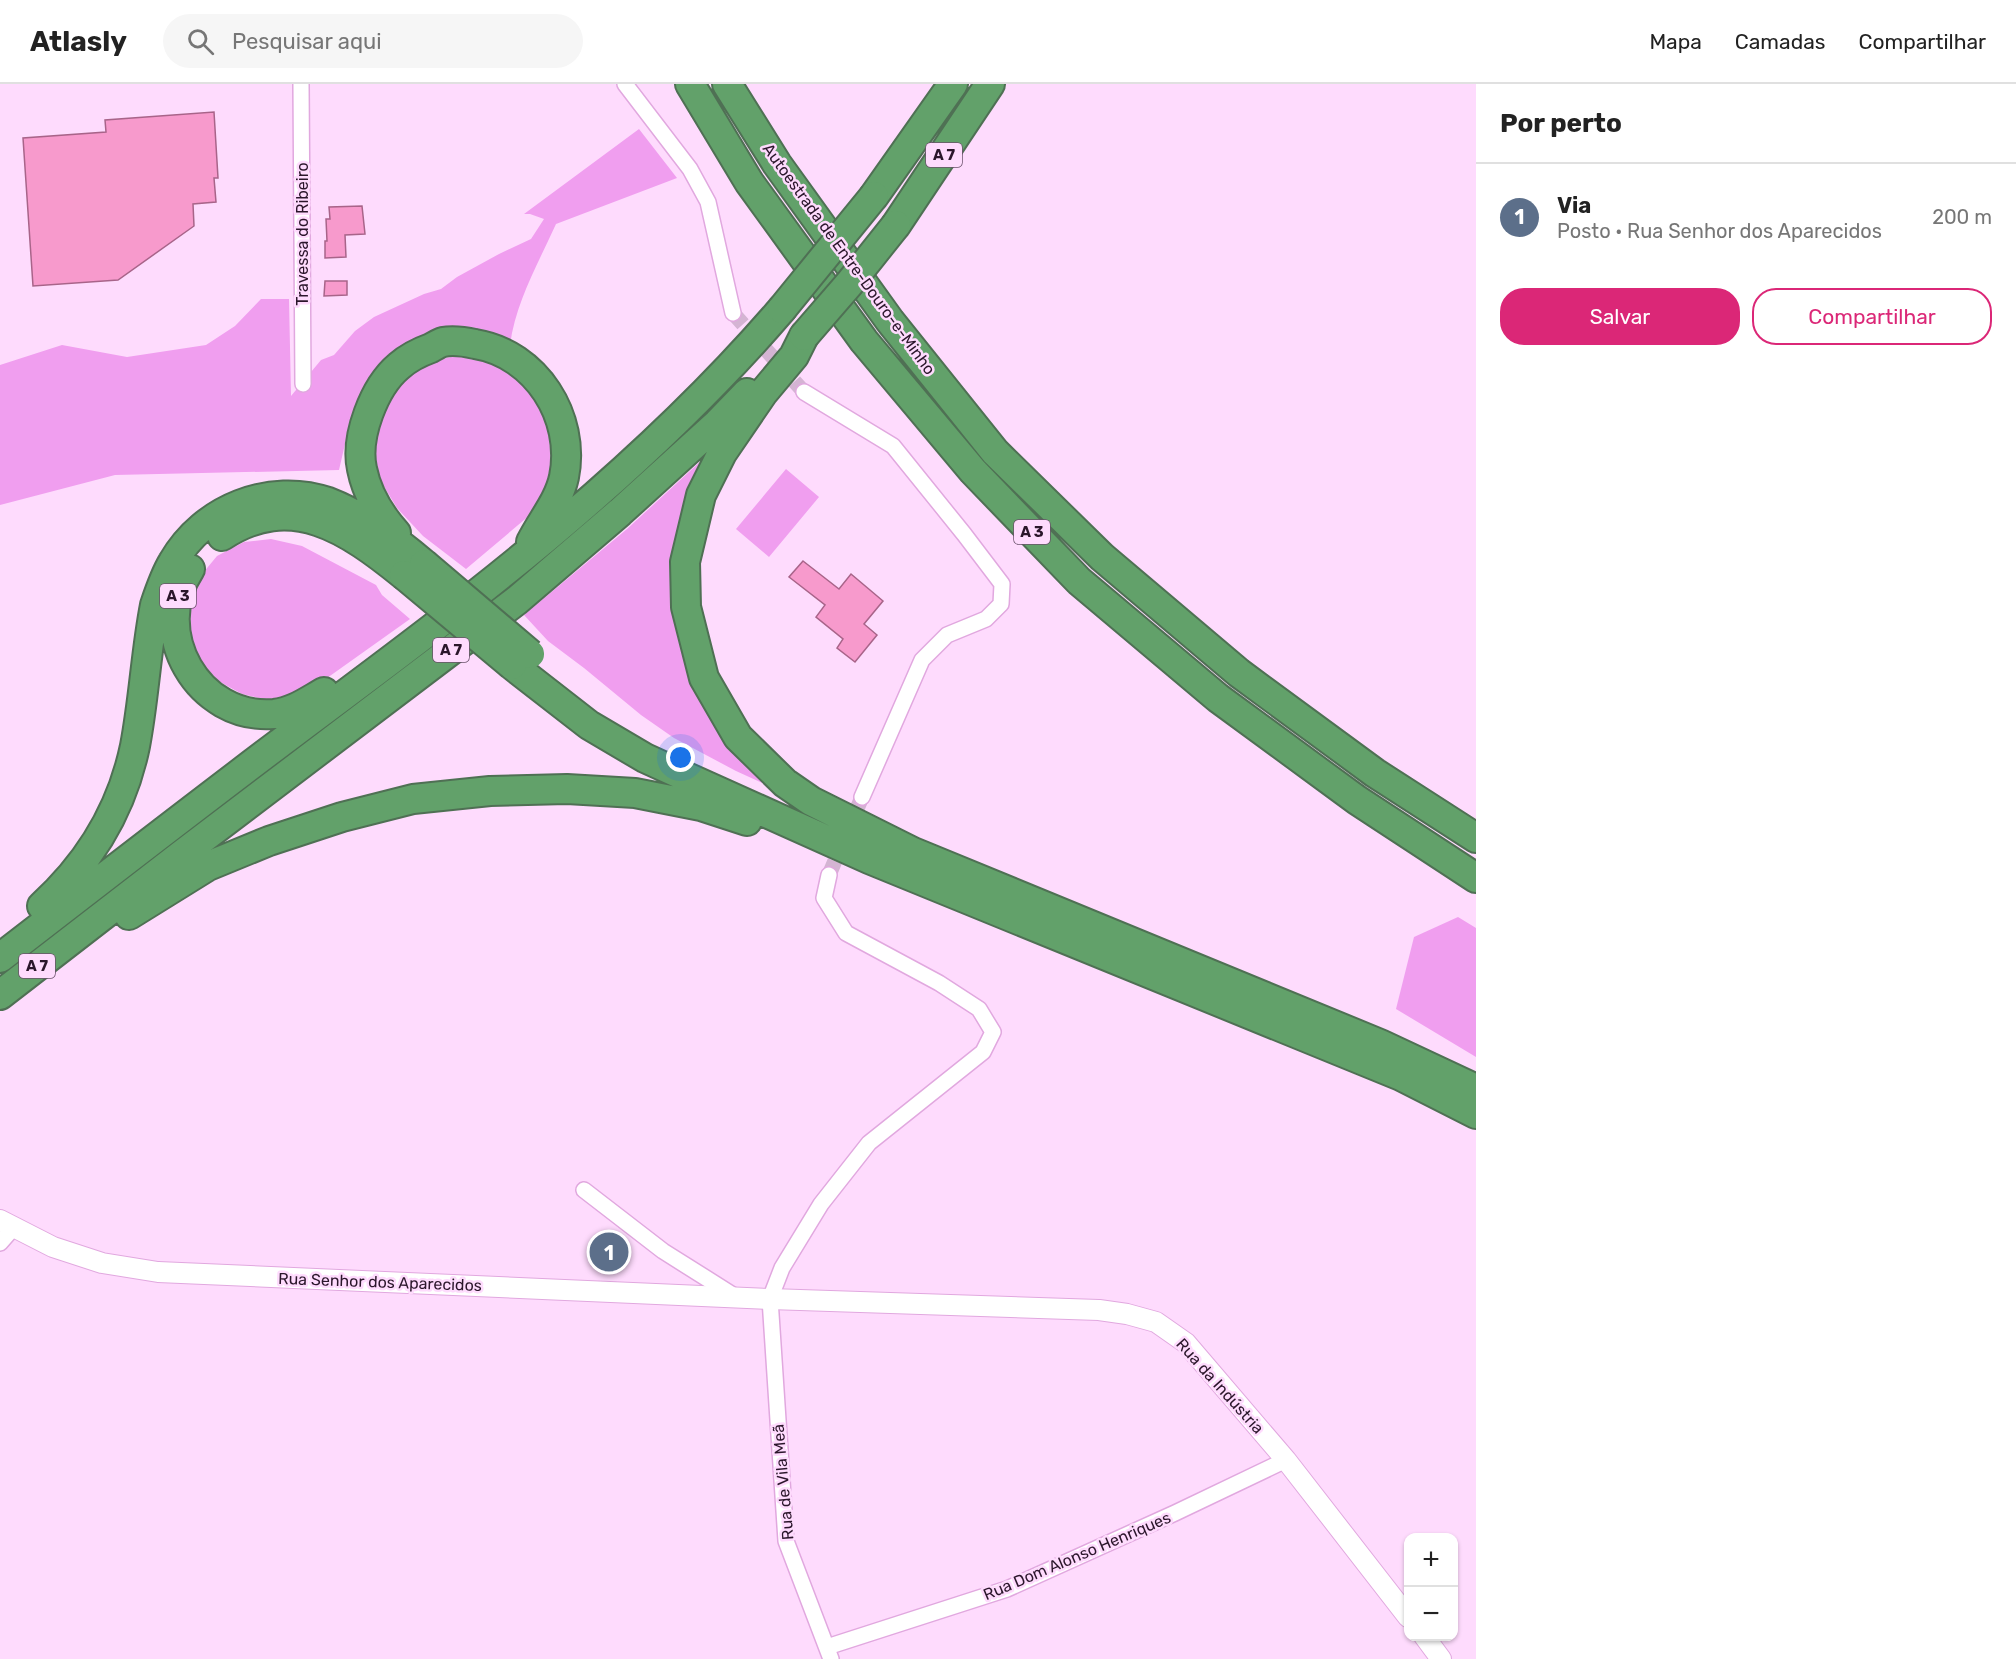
<!DOCTYPE html>
<html lang="pt">
<head>
<meta charset="utf-8">
<style>
  :root { --surface:#fff; --page:#f6f6f6; --text:#222; --muted:#767676; --line:#e0e0e0; --accent:#db2777 }
  body { margin:0; font-family:Rubik,sans-serif; background:var(--page); color:var(--text) }
  .controls { position:absolute; right:18px; bottom:18px; display:grid; overflow:hidden; border-radius:12px; box-shadow:0 2px 4px #0004 }
  .controls button { width:54px; height:54px; display:grid; place-items:center; padding:0; border:0; border-bottom:2px solid var(--line); background:var(--surface); color:var(--text); font:30px sans-serif }
  .you { position:absolute; left:681px; top:674px; width:21px; height:21px; margin:-15px; border:4px solid #fff; border-radius:50%; background:#1a73e8; box-shadow:0 0 0 9px #1a73e833 }
  .badge { display:grid; place-items:center; width:39px; height:39px; border-radius:50%; background:var(--accent); color:#fff; font-size:20px; font-weight:700 }
  .pin { position:absolute; translate:-50% -50%; border:3px solid #fff; box-shadow:0 2px 6px #0006 }
  .list { margin:0; padding:0; list-style:none }
  h2 { display:flex; justify-content:space-between; align-items:center; height:78px; margin:0; padding:0 24px; font-size:26px }
  h2 small { font-size:20px; font-weight:400; color:var(--muted) }
  .list li { display:grid; grid-template-columns:39px 1fr auto; gap:18px; align-items:center; box-sizing:border-box; height:108px; padding:0 24px; border-top:2px solid var(--line) }
  .list b { display:block; font-size:22px; white-space:nowrap }
  .list p { margin:0; font-size:20px; white-space:nowrap; color:var(--muted) }
  .list em { font-size:20px; font-style:normal; color:var(--muted) }
  .actions { display:flex; gap:12px; padding:18px 24px }
  .actions a { flex:1; padding:14px 0; border:2px solid var(--accent); border-radius:24px; text-align:center; font-size:21px; color:var(--accent) }
  .actions .main { background:var(--accent); color:#fff }
  .icon { flex:none; width:33px; height:33px; fill:none; stroke:currentColor; stroke-width:2; stroke-linecap:round; stroke-linejoin:round }
  .map { position:relative; flex:none; width:1476px; height:1575px; overflow:hidden }
  header { display:flex; align-items:center; gap:36px; box-sizing:border-box; height:84px; padding:0 30px; background:var(--surface); border-bottom:2px solid var(--line) }
  header strong { font-size:28px }
  nav { display:flex; gap:33px; margin-inline-start:auto; font-size:21px }
  .search { width:420px; height:54px; background:var(--page); display:flex; align-items:center; gap:15px; box-sizing:border-box; padding:0 21px; border-radius:33px; color:var(--muted); font-size:22px }
  main { display:flex }
  aside { flex:1; background:var(--surface) }
  .map>svg:first-child { display:block }
  .green { fill:#f09eef }
  .building { fill:#f79acc; stroke:#a86489; stroke-width:1.5 }
  .lines { fill:none; stroke-linecap:round; stroke-linejoin:round }
  .minor-tunnel { stroke:#d4b4d3; stroke-width:15; stroke-dasharray:15 8; stroke-linecap:butt }
  .minor-casing { stroke:#e1a8df; stroke-width:18 }
  .tertiary-casing { stroke:#e1a8df; stroke-width:22 }
  .motorway-casing { stroke:#4f7054; stroke-width:32 }
  .minor { stroke:#fff; stroke-width:15 }
  .tertiary { stroke:#fff; stroke-width:20 }
  .motorway { stroke:#62a16a; stroke-width:28 }
  .motorway-bridge-casing { stroke:#4f7054; stroke-width:32; stroke-linecap:butt }
  .motorway-bridge { stroke:#62a16a; stroke-width:28 }
  .labels { text-anchor:middle; dominant-baseline:central; stroke-width:5; stroke-linejoin:round; paint-order:stroke }
  .shield { fill:#fedbfd; stroke:#6a516a; stroke-width:1.5 }
  .shield-label { font-size:15px; font-weight:bold; fill:#2b162b }
  .street-label { font-size:16px; fill:#2b162b; stroke:#fedbfd }
</style>
</head>
<body>
<header>
<strong>Atlasly</strong>
<div class="search"><svg class="icon" aria-label="search" viewBox="0 0 24 24"><circle cx="10" cy="10" r="6"/><path d="M15 15l6 6"/></svg>Pesquisar aqui</div>
<nav><a>Mapa</a><a>Camadas</a><a>Compartilhar</a></nav>
</header>
<main>
<div class="map">
<svg width="1476" height="1575" viewBox="0 0 1476 1575">
  <rect width="100%" height="100%" fill="#fedbfd"/>
  <path class="green" d="M639,45L677,94L556,140C538,180 516,217 510,261L449,251L373,300L351,334L339,386L115,391L0,421V281L62,261L127,273L206,261L235,242L261,215H289L291,312L321,276L334,271L355,247L374,233L424,210L441,205L457,193L499,170L531,155L544,135L530,130H524Z
    M459,271L483,272L509,286L530,303L546,330L554,360L553,387L542,413L530,431L466,485L423,452L397,424L380,396L373,374L376,349L386,320L403,297L430,278Z
    M703,375L687,409L672,509L678,555L698,613L723,656L748,683L778,706L736,687L674,654L641,631L584,584L548,557L524,531L627,445Z
    M786,385L819,413L769,473L736,445Z
    M271,455L302,462L376,501L382,511L410,535L313,604L287,615H263L242,610L220,598L204,582L190,554L189,524L198,495L217,472L244,458Z
    M1458,833L1476,844V973L1396,925L1414,853Z"/>
  <path class="building" d="M214,28L218,94H214L216,118L193,120L194,142L118,196L33,202L23,54L106,48L105,36Z
    M362,122L365,150L345,151L346,173L325,174V157H327L326,135H330L329,123Z
    M325,197H347V211L324,212Z
    M803,477L839,505L851,490L883,517L864,540L877,551L855,578L837,564L843,555L816,533L825,521L789,493Z"/>
  <g class="lines">
    <path class="minor-tunnel" d="M733,229L804,308
      M829,791L862,713"/>
    <defs>
      <path id="minor" d="M301,0L303,300
        M625,0L690,85L708,118L733,229
        M804,308L893,362L964,450L1002,500L1001,520L986,535L947,551L922,576L862,713
        M829,791L824,814L846,849L939,899L979,925L993,948L983,968L869,1059L821,1120L782,1184L770,1215L786,1457L831,1575
        M584,1106L663,1167L736,1213
        M0,1159L14,1143
        M827,1563L1007,1505L1175,1429L1286,1376"/>
      <path id="tertiary" d="M0,1136L53,1163L102,1179L158,1188L770,1215L1099,1226L1127,1230L1156,1238L1186,1259L1286,1376L1408,1533
        M1424,1552L1441,1575"/>
      <path id="motorway" d="M690,0L749,98L864,257L973,387L1079,497L1218,614L1357,716L1476,794
        M727,0L777,80L890,237L995,368L1102,473L1239,589L1375,689L1476,754
        M874,112L953,0
        M896,141L990,0
        M804,252L794,272L763,309L722,369L701,411L685,478L686,523L704,594L738,653L785,699L811,717L913,768L1380,960L1476,1005
        M396,449C379,430 367,410 362,385C355,353 374,303 399,282C408,274 420,268 431,264C435,262 439,259 443,258C453,256 466,258 475,260C536,270 576,333 564,393C559,417 542,436 531,458
        M222,452C292,406 348,446 404,491
        M190,485C148,548 198,636 274,630C293,628 308,617 324,608
        M512,581L589,641L645,674L680,690L869,775L1401,992L1476,1030
        M42,822C89,779 122,725 135,662C144,615 146,567 155,521C160,506 165,491 173,478C203,425 270,398 328,418C364,432 394,455 424,480
        M129,831L208,782L269,757L342,733L413,715L490,707L567,705L635,709L701,722L747,737
        M0,874C93,802 186,730 280,659C459,526 636,395 782,225
        M0,911L181,771L516,517L620,428L718,339L747,309"/>
    </defs>
    <use href="#minor" class="minor-casing"/>
    <use href="#tertiary" class="tertiary-casing"/>
    <use href="#motorway" class="motorway-casing"/>
    <use href="#minor" class="minor"/>
    <use href="#tertiary" class="tertiary"/>
    <use href="#motorway" class="motorway"/>
    <defs>
      <path id="motorway-bridge" d="M782,225L874,112
        M804,252L849,200L896,141
        M424,480L530,570
        M404,491L512,581"/>
    </defs>
    <use href="#motorway-bridge" class="motorway-bridge-casing"/>
    <use href="#motorway-bridge" class="motorway-bridge"/>
  </g>
  <g class="labels">
    <g class="shield">
      <rect x="926" y="59" width="36" height="24" rx="4.5"/>
      <rect x="1014" y="436" width="36" height="24" rx="4.5"/>
      <rect x="160" y="500" width="36" height="24" rx="4.5"/>
      <rect x="433" y="554" width="36" height="24" rx="4.5"/>
      <rect x="19" y="870" width="36" height="24" rx="4.5"/>
    </g>
    <g class="shield-label">
      <text x="944" y="71">A 7</text>
      <text x="1032" y="448">A 3</text>
      <text x="178" y="512">A 3</text>
      <text x="451" y="566">A 7</text>
      <text x="37" y="882">A 7</text>
    </g>
    <g class="street-label">
      <text transform="translate(302 150) rotate(-90)">Travessa do Ribeiro</text>
      <text transform="translate(849 175) rotate(54)">Autoestrada de Entre-Douro-e-Minho</text>
      <text transform="translate(380 1198) rotate(2)">Rua Senhor dos Aparecidos</text>
      <text transform="translate(1220 1302) rotate(48)">Rua da Indústria</text>
      <text transform="translate(783 1398) rotate(-95)">Rua de Vila Meã</text>
      <text transform="translate(1077 1472) rotate(-23)">Rua Dom Alonso Henriques</text>
    </g>
  </g>
</svg>
<div class="controls">
<button>+</button>
<button>−</button>
</div>
<div class="you"></div>
<div class="pin badge" style="left:609px;top:1168px;background:#5c6f8a">1</div>
</div>
<aside>
<h2>Por perto<small></small></h2>
<ul class="list">
<li><span class="badge" style="background:#5c6f8a">1</span><div><b>Via</b><p>Posto · Rua Senhor dos Aparecidos</p></div><em>200 m</em></li>
</ul>
<div class="actions"><a class="main">Salvar</a><a>Compartilhar</a></div>
</aside>
</main>
</body>
</html>
